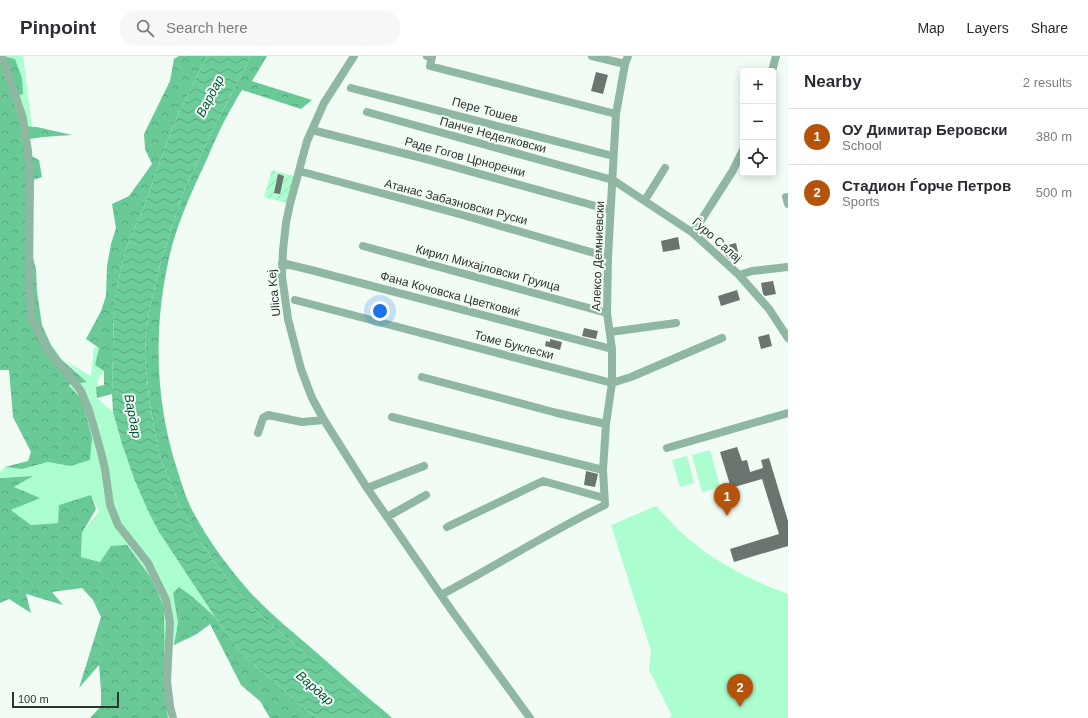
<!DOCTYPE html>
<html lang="en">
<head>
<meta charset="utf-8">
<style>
  :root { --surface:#fff; --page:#f7f7f7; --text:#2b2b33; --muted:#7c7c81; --line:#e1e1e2; --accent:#b45309 }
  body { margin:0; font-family:Helvetica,sans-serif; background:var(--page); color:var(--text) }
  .controls { position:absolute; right:12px; top:12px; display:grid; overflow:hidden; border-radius:4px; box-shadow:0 2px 10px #0003 }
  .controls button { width:36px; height:36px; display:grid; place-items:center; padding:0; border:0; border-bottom:1px solid var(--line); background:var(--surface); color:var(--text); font:20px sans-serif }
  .scale { position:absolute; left:12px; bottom:10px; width:107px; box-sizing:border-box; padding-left:4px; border:2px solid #2f3431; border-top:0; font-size:11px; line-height:14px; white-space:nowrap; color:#2f3431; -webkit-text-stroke:3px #f1fcf5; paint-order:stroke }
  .you { position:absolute; left:380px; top:255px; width:14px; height:14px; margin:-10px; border:3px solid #fff; border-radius:50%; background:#1a73e8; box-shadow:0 0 0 6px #1a73e833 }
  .badge { display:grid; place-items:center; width:26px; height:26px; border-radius:50%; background:var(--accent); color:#fff; font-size:13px; font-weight:700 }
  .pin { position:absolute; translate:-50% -33px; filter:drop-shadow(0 1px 2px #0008) }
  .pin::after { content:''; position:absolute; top:21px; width:14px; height:12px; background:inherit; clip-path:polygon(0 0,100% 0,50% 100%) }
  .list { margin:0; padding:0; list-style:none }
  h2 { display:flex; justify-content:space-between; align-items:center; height:52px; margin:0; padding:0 16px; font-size:17px }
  h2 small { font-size:13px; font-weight:400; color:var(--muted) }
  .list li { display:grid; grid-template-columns:26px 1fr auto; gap:12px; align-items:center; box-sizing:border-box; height:56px; padding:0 16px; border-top:1px solid var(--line) }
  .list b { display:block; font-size:15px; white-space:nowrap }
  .list p { margin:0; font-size:13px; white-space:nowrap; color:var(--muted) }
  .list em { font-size:13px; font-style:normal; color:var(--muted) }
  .icon { flex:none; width:22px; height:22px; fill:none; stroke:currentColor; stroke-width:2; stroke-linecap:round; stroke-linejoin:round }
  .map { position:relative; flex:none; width:788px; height:662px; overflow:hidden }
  header { display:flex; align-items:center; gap:24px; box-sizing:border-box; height:56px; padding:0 20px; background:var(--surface); border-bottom:1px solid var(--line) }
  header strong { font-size:19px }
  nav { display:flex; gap:22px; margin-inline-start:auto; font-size:14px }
  .search { width:280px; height:36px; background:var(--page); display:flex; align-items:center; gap:10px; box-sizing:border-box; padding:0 14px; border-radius:22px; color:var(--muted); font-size:15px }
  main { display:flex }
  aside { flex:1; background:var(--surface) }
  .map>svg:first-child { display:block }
  .grass { fill:#acfed0 }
  .forest { fill:url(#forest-crowns) }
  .garden { fill:url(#garden-furrows) }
  .water { fill:url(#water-waves) }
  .building { fill:#6b756f }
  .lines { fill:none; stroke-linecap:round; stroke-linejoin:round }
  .minor { stroke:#90b7a1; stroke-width:8 }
  .labels { text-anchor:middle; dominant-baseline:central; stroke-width:4; stroke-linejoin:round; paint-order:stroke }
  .street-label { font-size:12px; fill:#2f3431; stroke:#f1fcf5 }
  .water-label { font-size:13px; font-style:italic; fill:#015334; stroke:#f1fcf5 }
</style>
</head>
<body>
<header>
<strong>Pinpoint</strong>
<div class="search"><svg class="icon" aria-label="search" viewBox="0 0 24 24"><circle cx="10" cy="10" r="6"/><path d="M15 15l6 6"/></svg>Search here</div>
<nav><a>Map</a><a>Layers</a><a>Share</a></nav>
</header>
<main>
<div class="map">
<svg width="788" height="662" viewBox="0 0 788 662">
  <defs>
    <pattern id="forest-crowns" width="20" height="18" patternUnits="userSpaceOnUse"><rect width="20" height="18" fill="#69ca98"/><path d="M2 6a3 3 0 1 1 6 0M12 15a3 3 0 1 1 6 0" fill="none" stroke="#57a57d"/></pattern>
    <pattern id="garden-furrows" width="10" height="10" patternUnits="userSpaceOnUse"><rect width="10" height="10" fill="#acfed0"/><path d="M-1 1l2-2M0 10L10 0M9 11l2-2" fill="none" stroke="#94dab3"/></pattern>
    <pattern id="water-waves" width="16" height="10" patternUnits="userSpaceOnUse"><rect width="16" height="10" fill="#6ccd9b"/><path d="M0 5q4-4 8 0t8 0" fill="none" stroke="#59a77f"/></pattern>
  </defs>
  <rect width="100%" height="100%" fill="#f1fcf5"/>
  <path class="grass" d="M6,0H23L32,71L22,70L10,3Z
    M94,291L99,292L95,309L104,314L98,323L97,342L113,356L122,388L149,457L159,476L215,561L193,541L173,537L178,567L174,589L165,591L111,490L100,506L81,501L82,477L99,455L91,439L84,442L58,467L31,469L10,454L39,442L14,431L32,420L0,422V416L5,411L22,413L48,406L70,410L67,329L87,326L66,305L91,320Z
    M710,394L720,431L702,436L692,399Z
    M687,400L694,427L680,431L672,404Z
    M656,450C666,460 674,470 684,479C715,506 750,524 788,538V662H669L672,660L649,614L651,595L611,469Z"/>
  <path class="forest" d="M0,0C6,0 9,2 15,3L22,22L23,38L13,41L22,70L37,71L72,79L43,81L23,84L26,97L39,104L42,121L27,126V180L36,213L37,236L42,269L51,289L61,303L87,326L68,329L82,343L92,382L90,404L70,410L48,406L22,413L5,411L28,405L31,396L13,361L9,314H0Z
    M179,0H207L173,69L142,156L127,189L120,217L114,248L112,338L97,342L96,331L104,329V315L95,309L99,292L86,283L101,255L106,240L107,210L111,188L116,172L112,148L129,140L152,108L145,93L144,78L170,25L174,3Z
    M251,0H267L252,25L312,44L301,53L242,34C228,56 217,79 207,103C192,135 177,167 169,202C153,273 155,347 178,416C182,429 186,442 192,454C207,483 228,511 249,535C270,558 294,577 317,597C336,613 354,630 372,645C379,651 386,656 392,662H382L259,558L237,535L219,512L198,482L180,450L159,398L149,343L145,298L146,279L149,256L161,205L185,132L214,72Z
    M33,420L14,431L40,442L11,454L31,469L58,467L59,449L91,439L96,453L82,477L81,501L100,506L111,490L127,489L151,522L164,551L165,633L168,662H90L101,650V635L99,609L79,632L101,561L93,544L82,532L52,536L63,549L26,538L31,557L9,543L0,547V422Z
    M179,531L193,541L215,561L238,593L250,606L277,628L292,642L317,662H270L260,645L241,629L210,568L197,578L174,589L178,567L173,537Z"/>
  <path class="garden" d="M272,114L297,121L290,148L264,141Z"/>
  <path class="water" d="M207,0H251L214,72L185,132L161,205L149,256L146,279L145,298L149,343L159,398L180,450L198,482L219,512L237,535L259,558L382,662H317L292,642L277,628L250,606L238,593L215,561L159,476L149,457L135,425L122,388L113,356L112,338L114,247L120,217L127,189L142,156L173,69Z"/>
  <path class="building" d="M596,16L608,19L603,38L591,35Z
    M278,118L284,120L280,138L274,137Z
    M678,181L680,193L663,196L661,185Z
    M736,187L739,200L729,203L726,200L724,190Z
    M773,225L776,238L765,240L763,238L761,227Z
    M737,234L740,244L721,250L718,240Z
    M584,272L598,275L596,283L582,280Z
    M769,278L772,290L761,293L758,281Z
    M550,283L562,286L560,294L545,290L546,285L550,286Z
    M737,391L742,405L747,404L750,416L763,412L761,404L769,402L788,465V490L734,506L730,493L779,478L762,423L731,432L720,396Z
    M586,415L598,418L595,431L584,429Z"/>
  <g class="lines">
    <path class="minor" d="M2,0L23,62L28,95L30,124L29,225L32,263L49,297L65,314L81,335L89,354L101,396L105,413L110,449L118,469L148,507L166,544L170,566L167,625L170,650L173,662
      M354,0L324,47L307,85L290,148L286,167L283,194L282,220L288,263L301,313L312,342L324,364L367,432L452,555L530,662
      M427,0L432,1L430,10L616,58
      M592,0L625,8
      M772,15L776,0
      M351,32L613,100
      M367,56L613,124L693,177L739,219L769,253L788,282
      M312,74L426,103L610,154
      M299,115L459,158L608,201
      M786,141L788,148
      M645,144L665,112
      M693,177L732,116L743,94
      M363,190L607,257
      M282,207L311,214L612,293
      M739,219L752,215L788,211
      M295,244L612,327L631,321L722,282
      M610,276L676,267
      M422,321L557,357L606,368
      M392,361L603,414
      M258,377L263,362L268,359L302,366L324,364
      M667,392L788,357
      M367,432L424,410
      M387,461L426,439
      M447,471L543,425L604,442
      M441,539C496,510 549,476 605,449L603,414L606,368L612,327V293L607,257L608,201L616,58L625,8L628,0"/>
  </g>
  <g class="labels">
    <g class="street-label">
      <text transform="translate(485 54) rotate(15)">Пере Тошев</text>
      <text transform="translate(493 79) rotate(15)">Панче Неделковски</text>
      <text transform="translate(465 101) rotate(15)">Раде Гогов Црноречки</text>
      <text transform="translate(456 146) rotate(15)">Атанас Забазновски Руски</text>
      <text transform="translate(717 184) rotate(41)">Ѓуро Салај</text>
      <text transform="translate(598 200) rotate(-88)">Алексо Демниевски</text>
      <text transform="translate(488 212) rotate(15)">Кирил Михајловски Груица</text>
      <text transform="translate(274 237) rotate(-96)">Ulica Kej</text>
      <text transform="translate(450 238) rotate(15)">Фана Кочовска Цветковиќ</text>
      <text transform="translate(514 289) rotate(15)">Томе Буклески</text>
    </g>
    <g class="water-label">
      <text transform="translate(210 40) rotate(-62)">Вардар</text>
      <text transform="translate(133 360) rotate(79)">Вардар</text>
      <text transform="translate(315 632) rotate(41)">Вардар</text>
    </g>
  </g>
</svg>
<div class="controls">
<button>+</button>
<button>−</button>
<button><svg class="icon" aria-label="locate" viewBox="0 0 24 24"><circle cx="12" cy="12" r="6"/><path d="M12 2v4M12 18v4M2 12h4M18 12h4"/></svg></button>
</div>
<div class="scale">100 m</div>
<div class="you"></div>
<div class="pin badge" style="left:727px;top:460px">1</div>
<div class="pin badge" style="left:740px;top:651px">2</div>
</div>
<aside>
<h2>Nearby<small>2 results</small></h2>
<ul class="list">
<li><span class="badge">1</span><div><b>ОУ Димитар Беровски</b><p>School</p></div><em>380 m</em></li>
<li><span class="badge">2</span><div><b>Стадион Ѓорче Петров</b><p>Sports</p></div><em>500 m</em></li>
</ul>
</aside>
</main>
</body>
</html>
